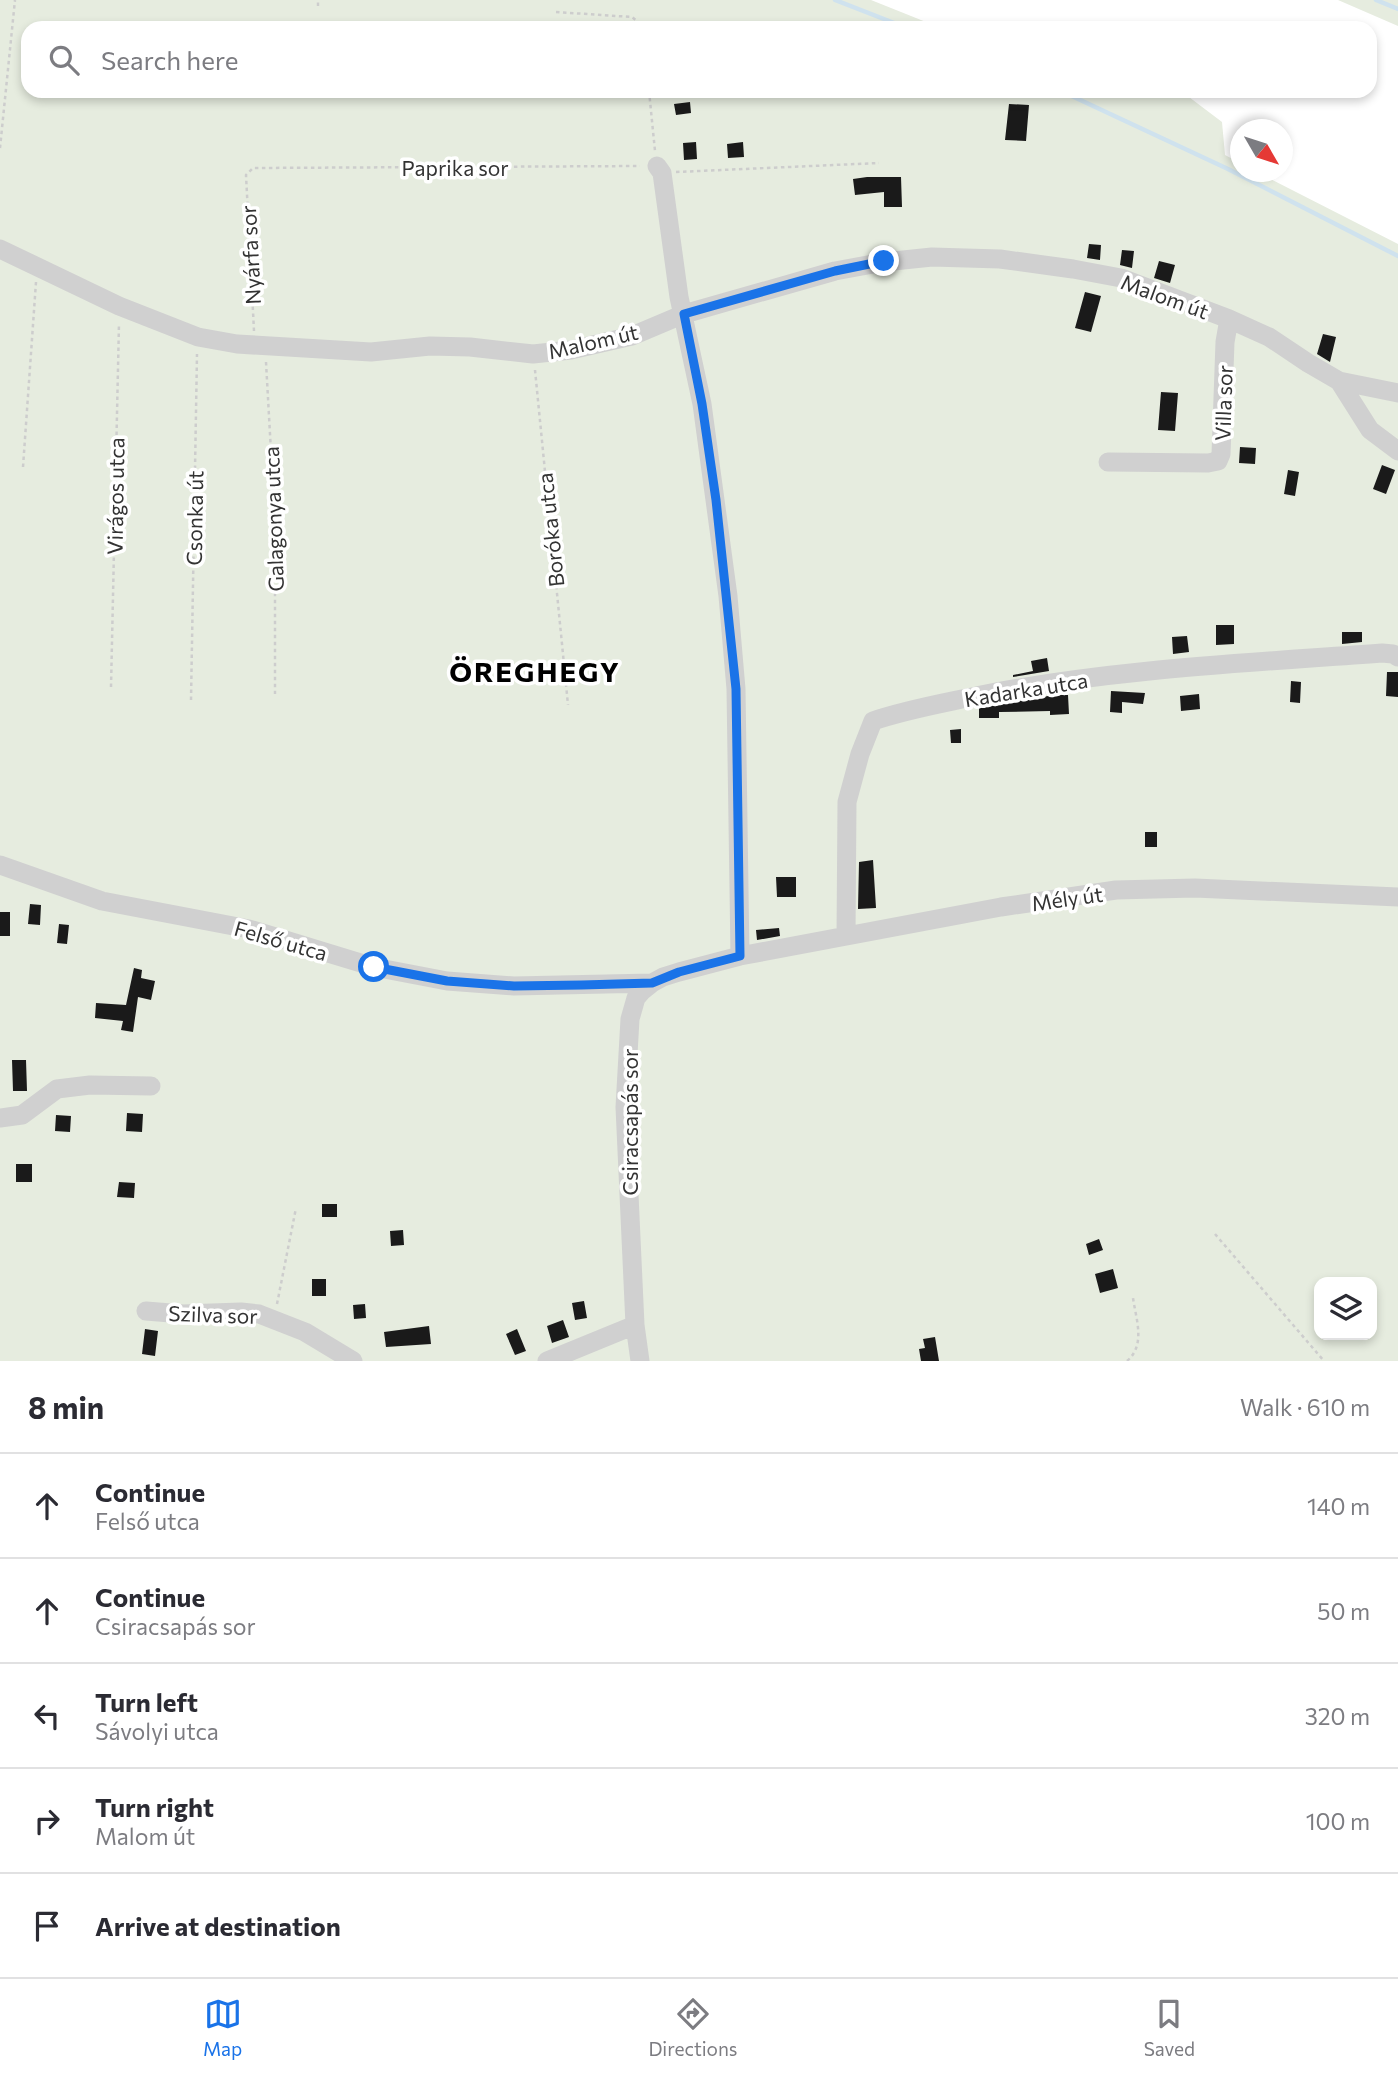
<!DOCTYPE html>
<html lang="en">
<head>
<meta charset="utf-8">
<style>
  :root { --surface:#fff; --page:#f2f2f3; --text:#2b2b33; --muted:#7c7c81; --line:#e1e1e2; --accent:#1a73e8 }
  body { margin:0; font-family:Commissioner,sans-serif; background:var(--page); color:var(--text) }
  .controls { position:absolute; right:21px; bottom:21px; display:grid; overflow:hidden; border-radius:14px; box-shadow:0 4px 10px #0003 }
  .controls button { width:63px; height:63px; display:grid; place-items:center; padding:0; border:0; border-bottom:2px solid var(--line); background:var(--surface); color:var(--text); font:35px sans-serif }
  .compass { position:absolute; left:1230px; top:119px; width:63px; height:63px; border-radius:50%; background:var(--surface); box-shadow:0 4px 10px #0003; rotate:129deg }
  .stop { position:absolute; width:21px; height:21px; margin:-16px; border:5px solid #1a73e8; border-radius:50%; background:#fff }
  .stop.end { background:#1a73e8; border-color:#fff; box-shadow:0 2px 7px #0008 }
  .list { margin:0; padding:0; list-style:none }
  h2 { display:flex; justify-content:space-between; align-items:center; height:91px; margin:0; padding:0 28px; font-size:30px }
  h2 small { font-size:23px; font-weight:400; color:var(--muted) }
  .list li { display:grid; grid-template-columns:46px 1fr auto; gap:21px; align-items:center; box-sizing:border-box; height:105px; padding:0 28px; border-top:2px solid var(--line) }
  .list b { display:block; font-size:26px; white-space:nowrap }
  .list p { margin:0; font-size:23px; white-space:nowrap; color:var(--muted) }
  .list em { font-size:23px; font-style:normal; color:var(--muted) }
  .icon { flex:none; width:38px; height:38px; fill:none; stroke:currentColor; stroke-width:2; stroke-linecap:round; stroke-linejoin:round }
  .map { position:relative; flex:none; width:1398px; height:1361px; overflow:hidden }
  .search { position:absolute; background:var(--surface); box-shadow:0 4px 10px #0003; left:21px; right:21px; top:21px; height:77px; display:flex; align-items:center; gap:18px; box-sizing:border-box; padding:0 24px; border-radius:21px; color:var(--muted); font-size:26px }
  .sheet { height:616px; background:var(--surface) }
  nav { display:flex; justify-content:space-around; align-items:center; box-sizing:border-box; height:98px; border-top:2px solid var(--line); background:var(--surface); font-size:19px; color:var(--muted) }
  nav a { display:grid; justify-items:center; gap:4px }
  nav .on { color:var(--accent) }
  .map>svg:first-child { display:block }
  .green { fill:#e6ecdf; fill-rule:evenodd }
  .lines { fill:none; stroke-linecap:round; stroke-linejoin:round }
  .stream { stroke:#cfe2ee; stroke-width:4.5 }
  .building { fill:#1a1a1a }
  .path { stroke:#cdcdcd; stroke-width:2.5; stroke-dasharray:3.5 3.5; stroke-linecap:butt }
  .minor { stroke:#d0d0d0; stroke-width:19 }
  .route { stroke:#1a73e8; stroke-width:9 }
  .labels { text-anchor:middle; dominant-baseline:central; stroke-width:7; stroke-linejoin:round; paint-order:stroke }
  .street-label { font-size:21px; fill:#333; stroke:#fff }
  .district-label { font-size:28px; font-weight:bold; letter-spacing:2px; fill:#000; stroke:#fff }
</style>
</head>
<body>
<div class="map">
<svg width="1398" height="1361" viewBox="0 0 1398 1361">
  <rect width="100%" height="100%" fill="#fff"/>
  <path class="green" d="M0,0H871L941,28H28V91H1181L1222,122L1225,155L1240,163V172H1257L1398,244V1361H0ZM1319,1282H1372V1335H1319Z
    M1338,0H1398V26Z"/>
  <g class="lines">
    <path class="stream" d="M835,0L907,28
      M1376,0L1398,9
      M1061,91L1228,169L1398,256"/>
  </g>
  <path class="building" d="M690,102L691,113L676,115L674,104Z
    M1009,104L1029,105L1026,141L1005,140Z
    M696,142L697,159L684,160L683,143Z
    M743,142L744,157L728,158L727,144Z
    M867,177H901L902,207H884V192L855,195L853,179Z
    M1089,244L1101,245L1100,260L1087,258Z
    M1122,250L1134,251L1132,268L1120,265Z
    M1159,261L1175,265L1170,283L1154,278Z
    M1085,292L1101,296L1091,332L1075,328Z
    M1323,334L1336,337L1330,362L1317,354Z
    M1161,392L1178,393L1175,431L1158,430Z
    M1240,447L1256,448L1255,464L1239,463Z
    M1382,465L1395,470L1386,494L1373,489Z
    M1288,470L1299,472L1295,496L1284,494Z
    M1216,625H1234V644L1216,645Z
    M1342,632H1362V642L1342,644Z
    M1187,636L1189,652L1173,654L1172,637Z
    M1047,658L1049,671L1013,677V675L1033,671L1031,661Z
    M1387,672H1398V697L1386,696Z
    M1291,681L1301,682L1300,703L1290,702Z
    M1111,691L1145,693L1143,704L1122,702V713L1110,712Z
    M1199,694L1200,709L1181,711L1180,696Z
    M1054,695H1068L1069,714L1050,715V711L999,712V718H979V708Z
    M961,729V743H951L950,730Z
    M1145,832H1157V847H1145Z
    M873,860L876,908L858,909L859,862Z
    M776,877H796V897H777Z
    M30,904L41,905L40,925L28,924Z
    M0,912H10V936H0Z
    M59,924L69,925L67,944L57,943Z
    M779,928L780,936L757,940L756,930Z
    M134,968L142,970L141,978L155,981L151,1000L138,997L133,1032L121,1030L123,1021L95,1018L96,1003L126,1005Z
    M12,1060H26L27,1091H13Z
    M127,1113L143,1114L142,1132L126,1131Z
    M56,1115L71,1116L70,1132L55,1131Z
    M16,1164H32V1182H16Z
    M119,1182L135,1183L134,1198L117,1197Z
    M322,1204H337V1217H322Z
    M403,1230L404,1245L391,1246L390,1231Z
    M1099,1239L1103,1250L1089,1255L1086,1244Z
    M1113,1269L1118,1288L1100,1293L1095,1274Z
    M312,1279H326V1296H312Z
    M584,1301L587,1318L575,1320L572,1303Z
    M365,1304L366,1318L354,1319L353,1305Z
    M563,1320L569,1337L552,1343L547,1326Z
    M429,1326L431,1344L386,1347L384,1332Z
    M145,1329L158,1331L155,1356L142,1354Z
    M517,1329L526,1351L515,1355L506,1334Z
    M935,1337L939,1361H921L919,1349L925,1348L923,1339Z"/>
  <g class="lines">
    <path class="path" d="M318,6V0
      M556,12L632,17L638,22L641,28
      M649,91L655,151
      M0,148L15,0
      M676,172L879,163
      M254,331L246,175L253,168L640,166
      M266,362L275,524V694
      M535,370L568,705
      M23,467L36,282
      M111,687L119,323
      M191,700L197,354
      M1215,1234L1324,1361
      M277,1304L296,1208
      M1127,1361C1146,1345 1136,1319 1133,1298"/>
    <path class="minor" d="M657,166L662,173L679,297L702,404L728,596L736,689L740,956
      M0,249L119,306L198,337L237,344L371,352L430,346L470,347L533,354L571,350L632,336L684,314L835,271L884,262L932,257L1000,259L1073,269L1121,278L1229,319L1269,337L1308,363L1339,381L1398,393
      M1339,381L1370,430L1398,451
      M1108,462L1208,463L1218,461L1221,454L1225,342L1229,319
      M0,865L102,901L249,929L374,967L447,981L514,986L652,983
      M846,936L847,802L860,754L873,721C908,709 945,703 981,695C1113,669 1248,663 1382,653L1393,654L1398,657
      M0,1118L22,1115L57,1089L90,1085L151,1086
      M146,1311L183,1314L241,1312L259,1314L305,1332L353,1361
      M547,1361L635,1325
      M640,1361L635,1325L625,1107L630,1019L636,998L642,991L652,983L663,977L679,972L740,956L1001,907L1116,890L1195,888L1398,897"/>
  </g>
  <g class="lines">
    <path class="route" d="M374,967L447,981L514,986L582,985L652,983L679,972L740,956L736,689L716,500L702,404L684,314L835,271L884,261"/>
  </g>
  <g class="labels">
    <g class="street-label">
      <text x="455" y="167">Paprika sor</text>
      <text transform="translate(250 255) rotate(-93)">Nyárfa sor</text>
      <text transform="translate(1165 296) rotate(20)">Malom út</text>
      <text transform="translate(593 341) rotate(-13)">Malom út</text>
      <text transform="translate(1223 403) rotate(-88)">Villa sor</text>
      <text transform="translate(115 496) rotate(-89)">Virágos utca</text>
      <text transform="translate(194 518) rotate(-89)">Csonka út</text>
      <text transform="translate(273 519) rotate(-92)">Galagonya utca</text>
      <text transform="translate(550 530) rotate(-96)">Boróka utca</text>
      <text transform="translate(1026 689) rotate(-9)">Kadarka utca</text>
      <text transform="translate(1067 898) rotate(-8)">Mély út</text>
      <text transform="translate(281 940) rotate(16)">Felső utca</text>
      <text transform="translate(629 1122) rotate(-90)">Csiracsapás sor</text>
      <text transform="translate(213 1314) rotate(2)">Szilva sor</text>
    </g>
    <g class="district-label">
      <text x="535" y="671">ÖREGHEGY</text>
    </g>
  </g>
</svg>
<div class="controls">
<button><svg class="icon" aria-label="layers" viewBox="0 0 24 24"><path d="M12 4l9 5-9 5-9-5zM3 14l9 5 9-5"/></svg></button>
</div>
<svg class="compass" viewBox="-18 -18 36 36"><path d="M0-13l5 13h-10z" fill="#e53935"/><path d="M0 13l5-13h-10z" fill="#7c7c81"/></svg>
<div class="stop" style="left:374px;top:967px"></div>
<div class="stop end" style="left:884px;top:261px"></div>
<div class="search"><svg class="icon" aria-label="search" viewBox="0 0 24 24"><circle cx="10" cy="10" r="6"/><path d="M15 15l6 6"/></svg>Search here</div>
</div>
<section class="sheet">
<h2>8 min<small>Walk · 610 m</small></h2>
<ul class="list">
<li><svg class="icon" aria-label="ahead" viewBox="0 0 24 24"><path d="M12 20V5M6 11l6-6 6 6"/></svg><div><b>Continue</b><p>Felső utca</p></div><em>140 m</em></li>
<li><svg class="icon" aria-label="ahead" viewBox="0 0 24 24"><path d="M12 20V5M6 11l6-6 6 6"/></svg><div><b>Continue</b><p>Csiracsapás sor</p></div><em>50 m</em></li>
<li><svg class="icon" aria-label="left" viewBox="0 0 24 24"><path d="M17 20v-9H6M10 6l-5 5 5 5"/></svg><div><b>Turn left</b><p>Sávolyi utca</p></div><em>320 m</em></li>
<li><svg class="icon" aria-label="right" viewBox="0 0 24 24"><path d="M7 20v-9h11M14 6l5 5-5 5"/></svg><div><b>Turn right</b><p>Malom út</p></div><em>100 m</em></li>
<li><svg class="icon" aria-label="arrive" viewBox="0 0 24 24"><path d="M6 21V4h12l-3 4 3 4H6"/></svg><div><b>Arrive at destination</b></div></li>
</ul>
</section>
<nav>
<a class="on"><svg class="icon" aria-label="map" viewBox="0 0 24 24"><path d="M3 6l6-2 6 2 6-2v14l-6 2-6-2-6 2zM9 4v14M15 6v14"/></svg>Map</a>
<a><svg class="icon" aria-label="directions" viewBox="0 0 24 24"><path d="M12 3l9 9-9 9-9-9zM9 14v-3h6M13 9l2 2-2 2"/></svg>Directions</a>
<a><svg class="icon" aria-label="saved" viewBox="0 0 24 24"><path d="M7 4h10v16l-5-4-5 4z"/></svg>Saved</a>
</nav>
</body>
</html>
